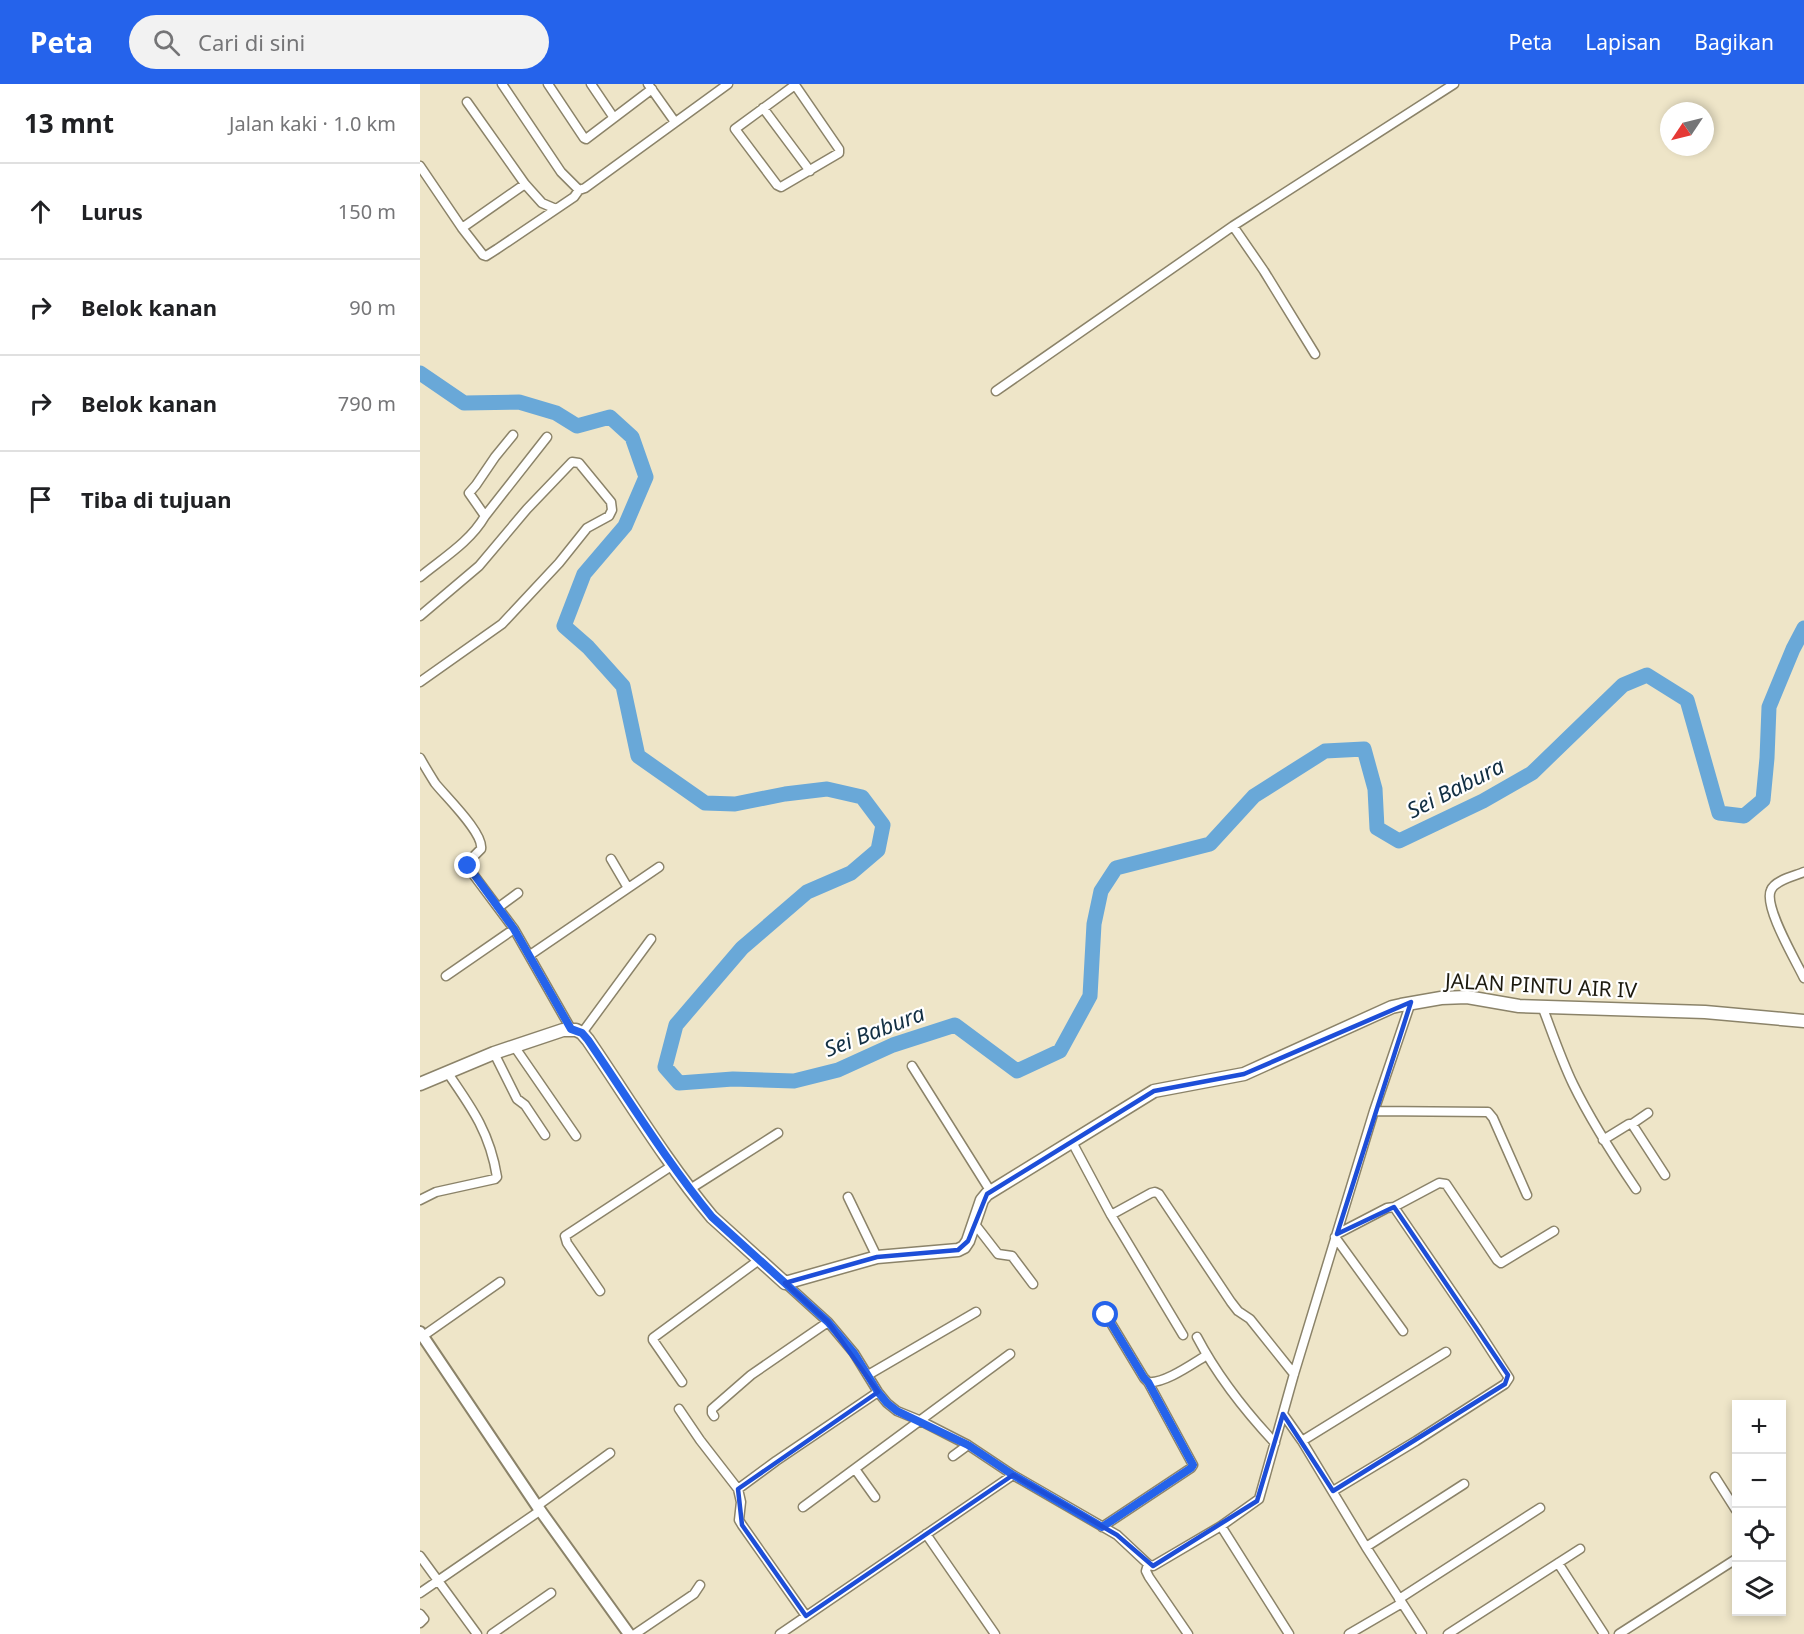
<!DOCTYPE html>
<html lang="id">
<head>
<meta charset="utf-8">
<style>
  :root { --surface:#fff; --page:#f2f2f2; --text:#202124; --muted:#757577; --line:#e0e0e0; --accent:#2563eb }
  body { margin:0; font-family:"Noto Sans",sans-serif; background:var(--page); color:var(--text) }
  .controls { position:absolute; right:18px; bottom:18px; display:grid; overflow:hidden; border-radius:0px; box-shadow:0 3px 9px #0003 }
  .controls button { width:54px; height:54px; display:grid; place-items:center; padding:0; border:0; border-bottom:2px solid var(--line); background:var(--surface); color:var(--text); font:30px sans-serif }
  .compass { position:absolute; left:1240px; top:18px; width:54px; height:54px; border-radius:50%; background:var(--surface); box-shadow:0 3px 9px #0003; rotate:235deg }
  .stop { position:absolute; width:18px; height:18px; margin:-14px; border:4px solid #2563eb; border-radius:50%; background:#fff }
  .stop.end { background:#2563eb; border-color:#fff; box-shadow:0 2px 6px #0008 }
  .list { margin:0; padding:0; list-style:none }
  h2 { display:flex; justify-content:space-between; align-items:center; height:78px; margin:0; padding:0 24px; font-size:26px }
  h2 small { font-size:20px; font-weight:400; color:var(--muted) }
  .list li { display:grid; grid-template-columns:39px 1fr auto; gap:18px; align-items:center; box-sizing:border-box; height:96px; padding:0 24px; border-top:2px solid var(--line) }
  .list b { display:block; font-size:22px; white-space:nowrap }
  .list em { font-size:20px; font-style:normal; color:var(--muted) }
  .icon { flex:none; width:33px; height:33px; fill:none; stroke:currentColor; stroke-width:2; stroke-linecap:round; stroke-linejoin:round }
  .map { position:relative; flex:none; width:1384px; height:1550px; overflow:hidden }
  header { display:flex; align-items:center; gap:36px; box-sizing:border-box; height:84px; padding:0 30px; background:var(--accent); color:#fff }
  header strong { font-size:28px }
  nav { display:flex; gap:33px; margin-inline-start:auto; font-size:21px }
  .search { width:420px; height:54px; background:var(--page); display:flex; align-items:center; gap:15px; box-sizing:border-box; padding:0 21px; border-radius:33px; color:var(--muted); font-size:22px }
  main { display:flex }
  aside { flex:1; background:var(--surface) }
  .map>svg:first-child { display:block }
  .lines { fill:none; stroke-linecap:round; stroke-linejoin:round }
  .river { stroke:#69a8d8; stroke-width:15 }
  .minor-casing { stroke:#8b8369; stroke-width:11 }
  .tertiary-casing { stroke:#8b8369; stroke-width:14 }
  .secondary-casing { stroke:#8b8369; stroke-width:15 }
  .minor { stroke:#fff; stroke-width:8 }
  .tertiary { stroke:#fff; stroke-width:10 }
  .secondary { stroke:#fff; stroke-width:12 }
  .route { stroke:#2563eb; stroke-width:8 }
  .marked { fill:none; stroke:#1d4ed8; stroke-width:4.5; stroke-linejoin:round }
  .labels { text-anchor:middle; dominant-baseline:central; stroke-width:4.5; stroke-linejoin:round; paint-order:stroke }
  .street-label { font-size:21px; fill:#1d1a0f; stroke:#fff }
  .water-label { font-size:22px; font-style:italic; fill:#122f43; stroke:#fff }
</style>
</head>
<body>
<header>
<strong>Peta</strong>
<div class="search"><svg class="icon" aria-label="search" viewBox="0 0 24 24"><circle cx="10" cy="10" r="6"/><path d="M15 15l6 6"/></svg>Cari di sini</div>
<nav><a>Peta</a><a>Lapisan</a><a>Bagikan</a></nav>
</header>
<main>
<aside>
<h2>13 mnt<small>Jalan kaki · 1.0 km</small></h2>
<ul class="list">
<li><svg class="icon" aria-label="ahead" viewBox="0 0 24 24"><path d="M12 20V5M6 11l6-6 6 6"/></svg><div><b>Lurus</b></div><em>150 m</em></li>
<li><svg class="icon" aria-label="right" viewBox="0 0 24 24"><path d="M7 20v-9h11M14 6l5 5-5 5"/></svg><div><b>Belok kanan</b></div><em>90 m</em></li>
<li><svg class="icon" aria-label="right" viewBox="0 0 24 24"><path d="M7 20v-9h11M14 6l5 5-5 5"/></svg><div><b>Belok kanan</b></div><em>790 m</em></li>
<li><svg class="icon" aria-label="arrive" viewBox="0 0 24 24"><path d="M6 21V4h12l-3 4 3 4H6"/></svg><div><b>Tiba di tujuan</b></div></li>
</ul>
</aside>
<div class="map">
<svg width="1384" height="1550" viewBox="0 0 1384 1550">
  <rect width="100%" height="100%" fill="#eee5c8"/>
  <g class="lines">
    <path class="river" d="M0,289L44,319L99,318L136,329L157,342L190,333L212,353L226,393L205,442L164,490L144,542L168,563L203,602L218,672L285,719L315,720L365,710L407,705L442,713L463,741L458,766L431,789L387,808L322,864L256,941L245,983L259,999L313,995L374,997L418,986L473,961L535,941L597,987L640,967L670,912L674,840L681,807L696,784L790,760L834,712L905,667L944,665L955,705L957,744L979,757L1063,717L1112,689L1203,601L1227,591L1267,616L1299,729L1324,732L1343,716L1347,674L1349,623L1373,565L1384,544"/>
    <defs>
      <path id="minor" d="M82,0L141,88L159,106L165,104L308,0
        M128,0L164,54L166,55L232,5
        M171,0L194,34
        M228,0L255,38
        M375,0V1L419,65V69L361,103L357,101L315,45L375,1
        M47,18L105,100L122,119L136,125
        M343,24L390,87
        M0,82L42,144
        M105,100L42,144L63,171L66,172L77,165L154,113L159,106
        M813,142L844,187L895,270
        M576,307L813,142L1034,0
        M65,432L49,409L56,401L75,373L93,351
        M0,493C23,474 50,458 65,432L127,353
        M0,532L59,482L107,425L152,378L159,379L191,418L192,426L189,432L167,444L139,479L82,540L0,598
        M0,674C5,683 10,691 15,699C25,712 64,749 61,765L48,778L47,782L94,845L151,945
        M191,775L208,804
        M1384,788C1375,792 1355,796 1351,806C1343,822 1376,877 1384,894
        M79,823L98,809
        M110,871L239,783
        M26,892L94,845
        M1122,922C1132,948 1141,975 1153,1000C1171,1037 1193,1071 1216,1105
        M162,949L231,855
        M94,962L156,1052
        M74,969L97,1015L105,1021L125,1051
        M492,982L571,1108
        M954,1027L1068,1028L1073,1034L1107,1111
        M1212,1040L1228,1029
        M1183,1056L1209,1040H1212L1245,1091
        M652,1058L691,1131L763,1251
        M270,1105L358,1049
        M428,1113L457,1173
        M0,1116L16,1108L75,1095L77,1093C70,1049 52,1024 27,988
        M974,1123L1019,1099L1026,1100L1077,1176L1081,1179L1134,1147
        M691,1131L731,1109L735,1108L739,1110L811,1218L818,1227L830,1235L874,1290
        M554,1139L578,1170L592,1172L613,1200
        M915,1153L983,1247
        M365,1199L408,1238L434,1269L458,1308L467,1319L477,1327L499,1336L548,1361L593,1391L697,1451L728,1480L733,1482L801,1442L839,1415L874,1290L954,1027L991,918
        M180,1207L147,1159L145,1152L253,1081
        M3,1252L80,1198
        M777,1253C797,1291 825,1327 855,1359
        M448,1291L556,1228
        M262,1298L233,1256V1254L339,1176
        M728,1298C744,1300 772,1280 787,1271
        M259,1325L280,1356L318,1405L321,1418L319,1436L322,1441L386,1532
        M863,1330L882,1357L946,1463L1002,1550
        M294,1332L292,1329V1325L331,1291L408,1238
        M882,1357L1026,1268
        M533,1372L548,1361
        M435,1385L455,1413
        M1295,1393L1316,1426
        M318,1405L356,1377L458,1308
        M913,1407L996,1357L1085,1300L1089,1294L1056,1243L974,1123L967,1124L917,1150
        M117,1422L190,1369
        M383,1423L590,1270
        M801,1442L869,1550
        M682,1443L771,1384L773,1381L728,1298L724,1294L686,1231
        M506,1450L575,1550
        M946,1463L1044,1400
        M0,1472L57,1550
        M1138,1479L1184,1550
        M728,1480L726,1487L729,1493L768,1550
        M0,1509L121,1426
        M979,1515L1120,1424
        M0,1530L4,1535L0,1539
        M72,1550L131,1509
        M215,1550L274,1510L280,1501
        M360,1550L593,1391
        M929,1550L982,1519
        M1028,1550L1160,1465
        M1199,1550L1316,1475"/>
      <path id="tertiary" d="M0,1248L117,1422L209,1550"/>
      <path id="secondary" d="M0,1000L74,969L143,946H156L162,949L168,956C209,1016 246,1078 292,1133L365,1199L457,1173L538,1166L544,1163L548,1157L562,1116L567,1110L734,1007L824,990L972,923L981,921L1021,914L1047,913L1099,922L1285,928L1384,937"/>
    </defs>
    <use href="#minor" class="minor-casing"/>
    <use href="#tertiary" class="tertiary-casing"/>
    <use href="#secondary" class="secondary-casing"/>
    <use href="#minor" class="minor"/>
    <use href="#tertiary" class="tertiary"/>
    <use href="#secondary" class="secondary"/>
  </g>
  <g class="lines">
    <path class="route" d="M48,782L94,845L151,945L162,949L168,956C209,1016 247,1078 292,1133L408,1238L434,1269L458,1308L467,1319L477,1327L548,1361L593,1391L682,1443L771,1384L773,1381L728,1298L724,1294L686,1231"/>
  </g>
  <path class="marked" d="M991,918L917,1150L974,1123L1088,1291L1085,1300L913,1407L863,1330L837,1417L733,1482L697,1451L593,1391L386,1532L322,1441L318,1405L458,1308L408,1238L365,1199L457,1173L538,1166L548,1157L567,1110L734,1007L824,990Z"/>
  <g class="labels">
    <g class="street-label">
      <text transform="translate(1121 901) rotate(3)">JALAN PINTU AIR IV</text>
    </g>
    <g class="water-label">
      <text transform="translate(1035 703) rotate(-27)">Sei Babura</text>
      <text transform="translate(454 946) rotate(-21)">Sei Babura</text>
    </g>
  </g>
</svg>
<div class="controls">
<button>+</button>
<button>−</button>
<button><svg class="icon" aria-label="locate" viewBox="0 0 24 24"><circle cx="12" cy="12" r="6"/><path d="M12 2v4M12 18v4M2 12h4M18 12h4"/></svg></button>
<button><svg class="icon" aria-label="layers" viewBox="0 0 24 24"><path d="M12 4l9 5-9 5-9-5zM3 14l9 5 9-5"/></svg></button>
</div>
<svg class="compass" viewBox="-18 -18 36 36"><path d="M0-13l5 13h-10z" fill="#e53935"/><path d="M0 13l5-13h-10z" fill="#757577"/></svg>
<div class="stop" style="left:686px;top:1231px"></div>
<div class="stop end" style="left:48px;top:782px"></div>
</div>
</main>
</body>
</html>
